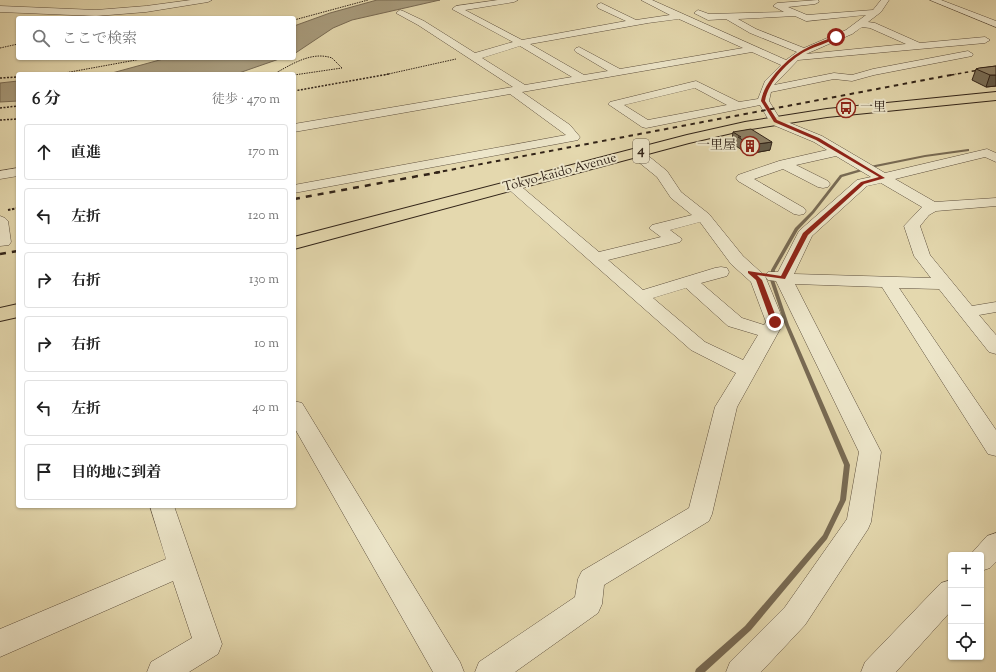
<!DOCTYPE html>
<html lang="ja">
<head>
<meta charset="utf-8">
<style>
  :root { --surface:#fff; --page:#f6f6f6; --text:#222; --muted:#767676; --line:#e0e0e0 }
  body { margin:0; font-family:"Sorts Mill Goudy","Noto Serif JP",serif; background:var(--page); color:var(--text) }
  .controls { position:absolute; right:12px; bottom:12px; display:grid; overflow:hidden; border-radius:4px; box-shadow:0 1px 3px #0004 }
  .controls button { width:36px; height:36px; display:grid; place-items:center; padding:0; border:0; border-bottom:1px solid var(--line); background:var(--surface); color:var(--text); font:20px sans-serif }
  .stop { position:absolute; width:12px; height:12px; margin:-9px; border:3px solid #8f2418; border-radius:50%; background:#fff }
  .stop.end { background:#8f2418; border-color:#fff; box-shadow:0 1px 4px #0008 }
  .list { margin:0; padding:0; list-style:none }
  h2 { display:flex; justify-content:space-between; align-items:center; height:52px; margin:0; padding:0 16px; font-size:17px }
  h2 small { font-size:13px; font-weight:400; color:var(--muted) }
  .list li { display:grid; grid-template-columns:26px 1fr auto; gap:12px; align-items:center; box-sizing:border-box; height:56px; margin:0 8px 8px; padding:0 8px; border:1px solid var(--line); border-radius:4px }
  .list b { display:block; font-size:15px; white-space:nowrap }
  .list em { font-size:13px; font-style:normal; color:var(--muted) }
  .icon { flex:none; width:22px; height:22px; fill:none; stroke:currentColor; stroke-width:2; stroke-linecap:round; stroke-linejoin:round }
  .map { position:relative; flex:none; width:996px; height:672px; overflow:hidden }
  .search { position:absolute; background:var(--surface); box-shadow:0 1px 3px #0004; left:16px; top:16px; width:280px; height:44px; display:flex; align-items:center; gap:10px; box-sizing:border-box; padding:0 14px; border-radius:4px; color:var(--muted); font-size:15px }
  .panel { position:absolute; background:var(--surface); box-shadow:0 1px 3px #0004; left:16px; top:72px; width:280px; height:436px; border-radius:4px }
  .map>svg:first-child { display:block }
  .water { fill:#a79a7b; stroke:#786a53 }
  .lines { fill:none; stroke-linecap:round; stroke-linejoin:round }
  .stream { fill:#786a53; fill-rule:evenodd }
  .minor-casing { stroke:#5e503e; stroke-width:1 }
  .highway-casing { stroke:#312318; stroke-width:2 }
  .path-far2 { stroke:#312318; stroke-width:1; stroke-dasharray:1.5 1; stroke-linecap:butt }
  .path-far1 { stroke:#312318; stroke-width:1.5; stroke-dasharray:2 1.5; stroke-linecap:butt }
  .path { stroke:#312318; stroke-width:2; stroke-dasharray:2.5 1.5; stroke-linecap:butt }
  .minor { fill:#ede6ca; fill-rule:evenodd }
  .highway { fill:#e4d8ae; fill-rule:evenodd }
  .rail-far2 { stroke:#312318; stroke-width:1.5; stroke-dasharray:3.5 3.5; stroke-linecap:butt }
  .rail-far1 { stroke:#312318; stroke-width:2; stroke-dasharray:4.5 4.5; stroke-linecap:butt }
  .rail { stroke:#312318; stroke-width:2.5; stroke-dasharray:6 6; stroke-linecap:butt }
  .wall { fill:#7a6f58; stroke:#312318 }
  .shaded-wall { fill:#635a47; stroke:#312318 }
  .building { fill:#8e8166; stroke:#312318 }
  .route { fill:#8f2418 }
  .labels { text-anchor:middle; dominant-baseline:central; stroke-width:4; stroke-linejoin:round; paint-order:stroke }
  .far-poi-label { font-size:13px; fill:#312318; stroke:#ede6ca; text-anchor:start }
  .far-street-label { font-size:13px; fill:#312318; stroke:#ede6ca }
  .shield { fill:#ede6ca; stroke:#695e4d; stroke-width:1 }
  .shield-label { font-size:14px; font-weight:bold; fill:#312318 }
</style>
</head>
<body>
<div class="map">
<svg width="996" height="672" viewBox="0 0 996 672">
  <rect width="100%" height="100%" fill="#e4d8ae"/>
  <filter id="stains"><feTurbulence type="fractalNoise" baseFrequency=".005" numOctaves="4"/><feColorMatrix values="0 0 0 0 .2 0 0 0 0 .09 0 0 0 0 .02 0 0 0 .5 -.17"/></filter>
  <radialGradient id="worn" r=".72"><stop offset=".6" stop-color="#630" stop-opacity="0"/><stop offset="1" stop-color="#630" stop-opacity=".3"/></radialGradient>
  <path class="water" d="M377,0H440L352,20L333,28L294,54V26L330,13Z
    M167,58H282L236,74H90L112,73Z
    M18,81V101L0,102V83Z"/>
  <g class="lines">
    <path class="stream" d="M968,149H969V151L925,157L876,167L842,177L814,213L798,230L775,270L774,280L789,325L850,465L846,500L827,539L751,630L705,672H695L696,669L745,626L823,535L840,500L844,465L785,325L770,280L771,270L795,228L812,211L840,175L875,165L925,155Z"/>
    <defs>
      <path id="minor" d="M191,0H212L208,2L146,12L96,16L0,12V6L96,10L146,6Z
        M498,0H518L514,2L465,10L522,40L626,21L598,8L597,6L598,4L601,3L636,20L670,15L641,0H652L786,60L797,52L750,33L726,19L708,20L694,13L698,10L709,14L784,12L773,6L777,3L818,0L819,2L815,4L788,7L807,15L873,10L881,0H889L881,12L868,22L875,23L920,43L985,37L990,40L985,43L798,60L774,85L834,73L852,75L873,69L968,51L973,54L972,56L874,75L852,81L834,79L771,92L769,101L780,119L822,136L885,173L987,149L996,153V162L985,157L895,179L935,202L996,198V206L936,211L929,215L920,226L930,255L972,306L996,302V312L979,315L996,335V354L989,352L939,289L899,288L996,430V456L988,454L882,287L795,284L881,452L871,522L868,529L805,625L761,672H726L730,662L785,607L847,519L859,452L776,281L768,280L765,276L768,272H778L799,231L857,180L871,177L836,156L796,165L828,181L830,184L828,187L823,188L818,187L783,169L754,179L804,208L806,211L804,214L799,215L794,214L738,181L736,178L738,175L779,161L827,150L814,142L771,124L760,105L646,128L642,127L608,104L610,102L696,81L739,102L758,99L765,81L781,65L752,52L522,92L570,125L580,137L578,140L294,193V185L566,135L510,94L294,132V124L513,87L418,25L396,13L400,10L403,11L424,21L475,53L513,42L452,9L456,6ZM866,15L846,30L804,48L756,29L738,19L795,16L806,21ZM679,19L743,48L620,69L579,47L576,48L574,50L576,52L608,71L584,75L530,44L648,23ZM862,27L870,28L906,44L806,54L852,34ZM520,46L572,77L525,85L482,58ZM695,88L727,105L648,120L624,105ZM881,183L922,207L904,226L914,256L931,278L794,274L812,236L867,186Z
        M930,0H941L996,21V27Z
        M636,149L641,150L667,171L681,192L709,214L743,256L765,276L784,322L737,407L712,514L709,521L604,585L602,604L598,613L515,672H475L479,662L575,597L578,579L582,571L689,508L715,407L736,373L691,350L505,186L507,183L512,182L517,183L599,252L661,237L649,228L652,225L692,215L671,198L657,177L631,156L629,153L631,150ZM700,222L731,264L751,282L766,322L764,325L742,318L701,283L727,276L729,272L727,268L721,267L715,268L643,290L608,260L680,242L682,239L670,230ZM686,288L728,326L758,335L743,360L705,342L653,298Z
        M18,168V176L0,179V171Z
        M0,216L5,218L8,221L11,242L9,245L0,246Z
        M294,401L302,403L460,662L464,672H433L294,427Z
        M150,506H174L222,644L218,654L189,672H147L151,662L192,638L173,581L0,657V629L166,559Z
        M996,533V562L990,568L981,571V555H970L987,536Z
        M951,580V611L896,672H861L865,662L941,583Z"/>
      <path id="highway" d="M996,92V100L827,117L745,130L689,143L294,249V237L687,135L745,122L827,109Z
        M18,304V317L0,321V308Z"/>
    </defs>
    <use href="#minor" class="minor-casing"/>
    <use href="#highway" class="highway-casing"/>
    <path class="path-far2" d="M294,20L368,0
      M0,48L18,44
      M59,74L147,58
      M274,74C292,64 312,51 332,58L342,68
      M294,75L342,68
      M384,75L456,59"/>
    <path class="path-far1" d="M294,75L297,74
      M0,78L18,77
      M294,91L389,74
      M0,108L18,106
      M0,120L18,119"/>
    <path class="path" d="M8,210L18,208"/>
    <use href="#minor" class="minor"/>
    <use href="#highway" class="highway"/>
    <path class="rail-far2" d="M951,75L996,67"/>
    <path class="rail-far1" d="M434,173L956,74"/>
    <path class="rail" d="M294,199L440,172
      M0,254L18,251"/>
  </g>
  <path class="wall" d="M996,66V86L986,87L972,80L976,69Z
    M733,132L770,150L748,154L736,146V144L732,141Z"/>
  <path class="shaded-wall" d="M990,75H996V86L986,87Z
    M772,142L770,150L748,154L750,145Z"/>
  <path class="building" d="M996,66V75H990L976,69L979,68Z
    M751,129L772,142L750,145L738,137H741L733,132Z"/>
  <path class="route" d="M835,36L838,37C828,43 816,46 806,51C789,60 768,82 765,101L777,120L819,138L885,178L864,184L808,235L785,279L757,275L762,280L778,322L775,324L771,322L756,280L748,273V271L781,276L803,233L861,182L879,177L816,140L774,122L761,101C764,82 786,59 803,50C813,44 824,41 835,36Z"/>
  <defs>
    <symbol id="bus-ring" viewBox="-11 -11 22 22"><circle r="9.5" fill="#ede6ca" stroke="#8f2418" stroke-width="1.5"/><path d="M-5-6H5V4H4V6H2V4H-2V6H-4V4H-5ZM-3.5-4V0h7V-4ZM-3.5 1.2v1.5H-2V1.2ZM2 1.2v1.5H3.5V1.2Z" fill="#8f2418"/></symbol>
    <symbol id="building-ring" viewBox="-11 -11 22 22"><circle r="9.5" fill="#ede6ca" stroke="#8f2418" stroke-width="1.5"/><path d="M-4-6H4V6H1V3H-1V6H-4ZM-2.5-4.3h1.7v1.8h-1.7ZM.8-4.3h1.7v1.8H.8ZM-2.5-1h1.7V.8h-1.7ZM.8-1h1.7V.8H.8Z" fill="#8f2418"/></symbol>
  </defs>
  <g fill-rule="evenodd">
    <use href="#bus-ring" x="835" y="97" width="22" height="22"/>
    <use href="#building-ring" x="739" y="135" width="22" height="22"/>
  </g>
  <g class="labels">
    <g class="far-poi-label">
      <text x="860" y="108">一里</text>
      <text x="736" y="146" text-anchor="end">一里屋</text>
    </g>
    <g class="far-street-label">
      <text transform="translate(560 173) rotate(-15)">Tokyo-kaido Avenue</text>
    </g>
    <rect class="shield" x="633" y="139" width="16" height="24" rx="3"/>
    <g class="shield-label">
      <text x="641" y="151">4</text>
    </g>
  </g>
  <rect width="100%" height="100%" filter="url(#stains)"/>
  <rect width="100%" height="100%" fill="url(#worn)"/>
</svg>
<div class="controls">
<button>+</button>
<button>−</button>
<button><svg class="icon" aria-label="locate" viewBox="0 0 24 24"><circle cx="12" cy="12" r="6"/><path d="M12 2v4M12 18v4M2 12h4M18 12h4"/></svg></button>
</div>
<div class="stop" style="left:836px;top:37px"></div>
<div class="stop end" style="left:775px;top:322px"></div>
<div class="search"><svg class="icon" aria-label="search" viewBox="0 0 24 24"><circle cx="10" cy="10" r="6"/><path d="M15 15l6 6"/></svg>ここで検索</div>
<section class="panel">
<h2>6 分<small>徒歩 · 470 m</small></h2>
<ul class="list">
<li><svg class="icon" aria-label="ahead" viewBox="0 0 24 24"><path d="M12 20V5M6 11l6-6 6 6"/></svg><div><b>直進</b></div><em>170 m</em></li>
<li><svg class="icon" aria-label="left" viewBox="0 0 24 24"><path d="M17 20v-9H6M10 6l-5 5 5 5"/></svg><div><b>左折</b></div><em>120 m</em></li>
<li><svg class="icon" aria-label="right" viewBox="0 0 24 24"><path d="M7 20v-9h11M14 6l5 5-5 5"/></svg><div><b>右折</b></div><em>130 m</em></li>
<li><svg class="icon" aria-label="right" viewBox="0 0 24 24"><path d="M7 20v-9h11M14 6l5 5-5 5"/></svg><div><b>右折</b></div><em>10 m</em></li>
<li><svg class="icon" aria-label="left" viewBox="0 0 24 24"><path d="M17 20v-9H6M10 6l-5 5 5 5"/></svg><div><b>左折</b></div><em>40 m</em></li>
<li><svg class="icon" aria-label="arrive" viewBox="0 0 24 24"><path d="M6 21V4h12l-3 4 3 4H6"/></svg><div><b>目的地に到着</b></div></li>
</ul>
</section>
</div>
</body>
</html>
